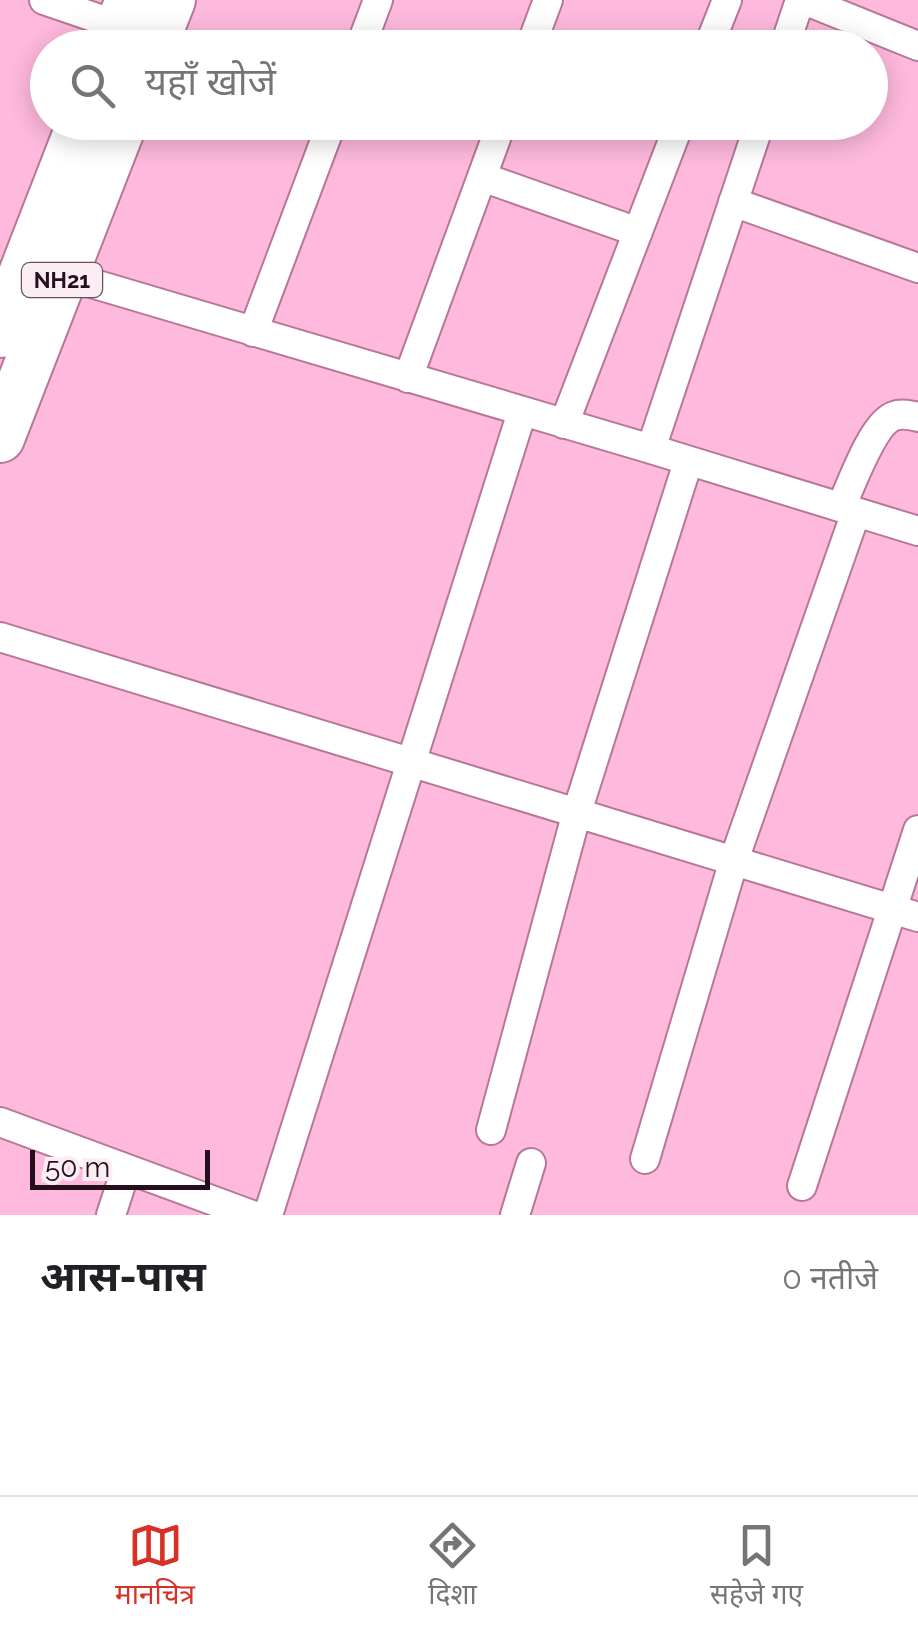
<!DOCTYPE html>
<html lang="hi">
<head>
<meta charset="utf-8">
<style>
  :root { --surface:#fff; --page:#f2f2f2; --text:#202124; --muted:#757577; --line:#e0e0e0; --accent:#d93025 }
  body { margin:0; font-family:Raleway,"Noto Sans Devanagari",sans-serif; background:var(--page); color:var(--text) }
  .scale { position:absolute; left:30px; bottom:25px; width:180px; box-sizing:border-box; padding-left:10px; border:5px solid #260f1c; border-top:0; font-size:28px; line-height:35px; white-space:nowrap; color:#260f1c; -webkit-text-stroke:8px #fcedf4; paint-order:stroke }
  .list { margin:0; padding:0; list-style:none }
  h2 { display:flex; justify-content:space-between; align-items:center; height:130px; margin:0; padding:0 40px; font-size:42px }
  h2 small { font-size:32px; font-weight:400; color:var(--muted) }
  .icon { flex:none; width:55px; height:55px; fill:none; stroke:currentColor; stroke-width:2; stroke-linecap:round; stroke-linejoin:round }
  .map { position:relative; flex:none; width:918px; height:1215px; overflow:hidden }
  .search { position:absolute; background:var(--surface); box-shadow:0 5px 25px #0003; left:30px; right:30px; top:30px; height:110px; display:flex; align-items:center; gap:25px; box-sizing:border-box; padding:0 35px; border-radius:55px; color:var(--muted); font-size:38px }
  .sheet { height:280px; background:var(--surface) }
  nav { display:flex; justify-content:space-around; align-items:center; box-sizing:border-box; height:140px; border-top:2px solid var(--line); background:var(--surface); font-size:28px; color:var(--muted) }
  nav a { display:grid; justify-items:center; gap:5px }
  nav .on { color:var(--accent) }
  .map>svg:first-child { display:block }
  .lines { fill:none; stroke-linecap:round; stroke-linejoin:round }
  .street-casing { stroke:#b67799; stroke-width:32 }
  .highway-casing { stroke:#b67799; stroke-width:52 }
  .street { stroke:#fff; stroke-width:28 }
  .highway { stroke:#fff; stroke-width:48 }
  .labels { text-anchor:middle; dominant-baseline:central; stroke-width:8; stroke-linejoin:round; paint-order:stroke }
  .shield { fill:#fcedf4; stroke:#66525d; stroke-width:2.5 }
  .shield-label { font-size:22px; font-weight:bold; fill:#260f1c }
</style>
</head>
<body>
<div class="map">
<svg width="918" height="1215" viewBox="0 0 918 1215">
  <rect width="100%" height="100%" fill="#feb9dd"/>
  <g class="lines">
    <defs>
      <path id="street" d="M44,0L120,26
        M804,0L918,46
        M360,48L378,0
        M530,48L548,0
        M708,48L727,0
        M784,48L800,0
        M482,177L638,232
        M733,202L918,268
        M64,275L651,449L918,531
        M253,332L332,122
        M408,378L502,122
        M564,424L680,122
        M651,449L760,122
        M841,507C851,486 872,424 894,416C902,413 910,415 918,417
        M0,637L918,917
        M0,1122L252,1215
        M491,1130L577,812L688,462
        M645,1159L734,860L856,512
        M802,1186L918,830
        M111,1215L126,1169
        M268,1215L522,412
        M515,1215L531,1163"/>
      <path id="highway" d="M111,48L130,0
        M152,48L171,0
        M0,333L82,122
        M0,438L123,122"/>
    </defs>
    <use href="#street" class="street-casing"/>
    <use href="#highway" class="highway-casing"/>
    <use href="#street" class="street"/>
    <use href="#highway" class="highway"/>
  </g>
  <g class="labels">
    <rect class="shield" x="22" y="263" width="80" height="34" rx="8"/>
    <g class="shield-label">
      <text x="62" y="280">NH21</text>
    </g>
  </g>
</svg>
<div class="scale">50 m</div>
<div class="search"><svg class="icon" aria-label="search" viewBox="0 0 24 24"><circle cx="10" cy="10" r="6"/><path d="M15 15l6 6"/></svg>यहाँ खोजें</div>
</div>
<section class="sheet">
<h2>आस-पास<small>0 नतीजे</small></h2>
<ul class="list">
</ul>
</section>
<nav>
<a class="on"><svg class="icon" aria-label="map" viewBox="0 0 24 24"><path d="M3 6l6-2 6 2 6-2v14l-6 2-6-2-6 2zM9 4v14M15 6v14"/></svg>मानचित्र</a>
<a><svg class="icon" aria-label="directions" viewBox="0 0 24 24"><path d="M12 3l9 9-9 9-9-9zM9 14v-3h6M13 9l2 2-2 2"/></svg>दिशा</a>
<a><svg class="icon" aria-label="saved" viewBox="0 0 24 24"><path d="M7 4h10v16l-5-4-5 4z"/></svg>सहेजे गए</a>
</nav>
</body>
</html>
